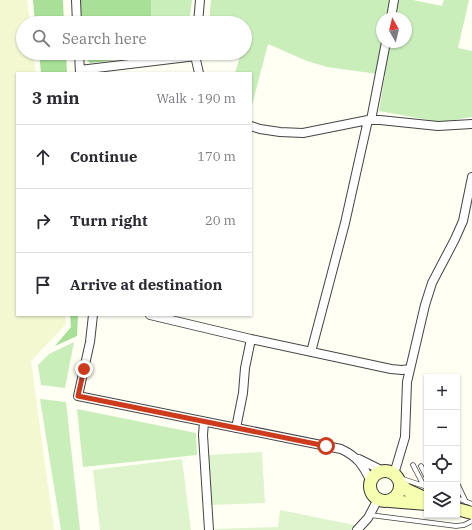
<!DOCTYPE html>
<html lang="en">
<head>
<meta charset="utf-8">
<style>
  :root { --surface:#fff; --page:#f7f7f7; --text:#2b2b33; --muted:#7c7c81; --line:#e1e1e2 }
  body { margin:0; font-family:"IBM Plex Serif",serif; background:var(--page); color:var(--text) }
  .controls { position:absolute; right:12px; bottom:12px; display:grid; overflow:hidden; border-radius:0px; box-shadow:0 1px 3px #0004 }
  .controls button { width:36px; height:36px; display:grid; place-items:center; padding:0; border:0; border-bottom:1px solid var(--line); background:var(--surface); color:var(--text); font:20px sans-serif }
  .compass { position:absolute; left:376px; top:12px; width:36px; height:36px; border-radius:50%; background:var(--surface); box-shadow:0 1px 3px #0004; rotate:352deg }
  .stop { position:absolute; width:12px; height:12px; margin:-9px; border:3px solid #cd3b1c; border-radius:50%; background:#fff }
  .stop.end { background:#cd3b1c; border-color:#fff; box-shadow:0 1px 4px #0008 }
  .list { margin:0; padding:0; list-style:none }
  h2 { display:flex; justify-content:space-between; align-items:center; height:52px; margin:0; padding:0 16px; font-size:17px }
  h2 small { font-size:13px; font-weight:400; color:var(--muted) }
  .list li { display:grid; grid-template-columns:26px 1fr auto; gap:12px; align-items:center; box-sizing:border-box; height:64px; padding:0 16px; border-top:1px solid var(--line) }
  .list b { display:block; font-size:15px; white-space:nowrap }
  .list em { font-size:13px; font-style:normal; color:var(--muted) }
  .icon { flex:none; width:22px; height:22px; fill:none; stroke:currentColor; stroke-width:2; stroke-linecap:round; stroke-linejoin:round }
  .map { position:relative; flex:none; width:472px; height:530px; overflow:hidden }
  .search { position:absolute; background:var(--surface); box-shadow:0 1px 3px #0004; left:16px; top:16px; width:236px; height:44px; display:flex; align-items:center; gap:10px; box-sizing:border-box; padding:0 14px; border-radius:22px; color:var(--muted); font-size:15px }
  .panel { position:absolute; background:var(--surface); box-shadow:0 1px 3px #0004; left:16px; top:72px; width:236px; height:244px; border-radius:0px }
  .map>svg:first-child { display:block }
  .farmland { fill:#f3f8d1 }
  .green { fill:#c9eeba; fill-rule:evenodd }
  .forest { fill:#a8e097 }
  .pitch { fill:#ddf4cc }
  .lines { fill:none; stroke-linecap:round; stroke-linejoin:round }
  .lane-casing { stroke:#444; stroke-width:5.5 }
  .street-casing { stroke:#444; stroke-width:10 }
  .secondary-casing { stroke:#333; stroke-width:14 }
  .lane { stroke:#fff; stroke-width:4 }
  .street { stroke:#fff; stroke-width:8 }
  .secondary { stroke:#f6ffaf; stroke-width:12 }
  .route { stroke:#cd3b1c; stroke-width:5 }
</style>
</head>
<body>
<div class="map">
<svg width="472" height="530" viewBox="0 0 472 530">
  <rect width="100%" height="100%" fill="#fffff4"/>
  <path class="farmland" d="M0,0H27L30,23H23V53H33L36,73H17V315H65L66,324L31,361L54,530H0Z"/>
  <path class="green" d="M151,0H192L189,23H151Z
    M211,0H413L442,6L444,0H469L458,48L472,51V117L440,122L379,111L385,75L327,67L307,61L268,44L251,109V73H235L241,53H245V39L249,26H245V23H209ZM382,18H406V42H382Z
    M74,342L65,388L41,385L38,365L49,354Z
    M40,399L66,402L80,530H61Z
    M77,409L196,433L197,455L83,467Z"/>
  <path class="forest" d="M33,0H63L64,23H35Z
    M79,0H151V23H81Z
    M39,53H66L67,73H41Z
    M84,53H180L90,63L84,57Z
    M70,315H78L77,336L55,346L71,327Z"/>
  <path class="pitch" d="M262,452L265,503L212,505L209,455Z
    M182,459L191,530H100L93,470Z
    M280,510L354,525L356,530H215V529L278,527Z"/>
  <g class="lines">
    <defs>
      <path id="lane" d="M413,465L424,486
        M421,466L427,478
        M397,477L427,487
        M457,483L466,502
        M457,498L472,504
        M370,515L456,526L464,525L472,521"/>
      <path id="street" d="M76,0L77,23
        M391,18L394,0
        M198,23L200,0
        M79,53L80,73
        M196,53V60L199,73
        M80,70L196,56
        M371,120L386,42
        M251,126L260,129L280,132L303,133L368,120H380L438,126L472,124
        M93,315L90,342L78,396L341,449C358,457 363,465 371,482
        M150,315L251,339L391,369L402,370L410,369
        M311,352L345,223L368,120
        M204,422L203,435L209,530
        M236,428L243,393L245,368L251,339
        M359,459L385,472
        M394,474L405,437L407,382L425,305L432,283L455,239L463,221L472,177
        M357,530L368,518L378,499"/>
      <path id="secondary" d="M370 486a15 15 0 1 1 30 0a15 15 0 1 1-30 0Z
        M400,484L407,490L427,499
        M389,501L427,504
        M457,509L472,513"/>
    </defs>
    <use href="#lane" class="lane-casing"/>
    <use href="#street" class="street-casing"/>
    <use href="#secondary" class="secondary-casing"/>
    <use href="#lane" class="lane"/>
    <use href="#street" class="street"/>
    <use href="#secondary" class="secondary"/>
  </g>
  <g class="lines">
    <path class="route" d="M84,369L78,396L326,446"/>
  </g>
</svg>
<div class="controls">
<button>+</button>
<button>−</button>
<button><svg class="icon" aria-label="locate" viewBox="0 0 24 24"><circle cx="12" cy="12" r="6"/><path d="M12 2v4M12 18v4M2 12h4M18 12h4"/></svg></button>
<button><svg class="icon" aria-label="layers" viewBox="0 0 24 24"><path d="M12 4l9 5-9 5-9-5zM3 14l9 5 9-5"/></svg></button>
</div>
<svg class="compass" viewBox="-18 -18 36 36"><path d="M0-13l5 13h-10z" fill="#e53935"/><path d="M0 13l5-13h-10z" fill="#7c7c81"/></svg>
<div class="stop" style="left:326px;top:446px"></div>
<div class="stop end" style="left:84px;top:369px"></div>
<div class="search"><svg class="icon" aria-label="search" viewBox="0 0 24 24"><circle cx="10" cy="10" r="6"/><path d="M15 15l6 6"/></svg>Search here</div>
<section class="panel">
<h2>3 min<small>Walk · 190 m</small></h2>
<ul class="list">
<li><svg class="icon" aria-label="ahead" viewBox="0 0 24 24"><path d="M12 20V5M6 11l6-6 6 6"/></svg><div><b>Continue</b></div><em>170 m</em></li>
<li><svg class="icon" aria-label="right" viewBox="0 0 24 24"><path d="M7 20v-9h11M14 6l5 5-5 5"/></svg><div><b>Turn right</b></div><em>20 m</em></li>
<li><svg class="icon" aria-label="arrive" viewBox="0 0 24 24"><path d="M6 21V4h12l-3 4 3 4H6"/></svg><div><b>Arrive at destination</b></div></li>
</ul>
</section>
</div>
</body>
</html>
